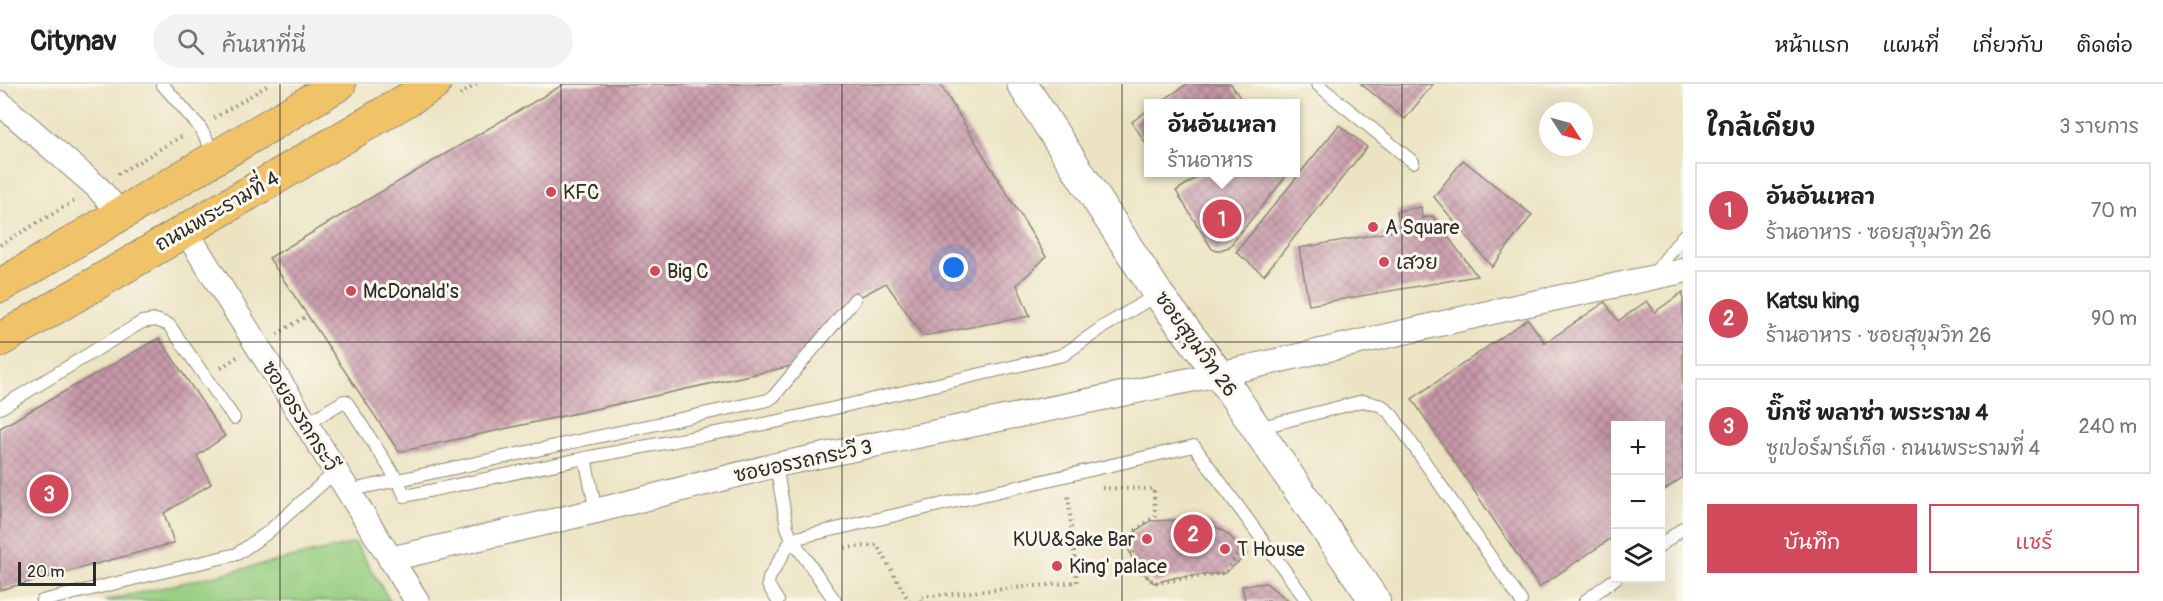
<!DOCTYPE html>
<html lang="th">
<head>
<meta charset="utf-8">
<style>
  :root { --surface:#fff; --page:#f2f2f2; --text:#222; --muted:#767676; --line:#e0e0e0; --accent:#d1495b }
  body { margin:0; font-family:Pangolin,"Playpen Sans Thai",sans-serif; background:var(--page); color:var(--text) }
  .controls { position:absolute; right:18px; bottom:18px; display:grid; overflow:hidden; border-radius:0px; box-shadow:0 6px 24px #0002 }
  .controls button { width:54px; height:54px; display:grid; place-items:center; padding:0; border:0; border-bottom:2px solid var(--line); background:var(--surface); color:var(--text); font:30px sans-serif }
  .compass { position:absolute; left:1539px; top:18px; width:54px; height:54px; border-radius:50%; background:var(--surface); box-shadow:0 6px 24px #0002; rotate:126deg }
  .scale { position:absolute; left:18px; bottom:15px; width:78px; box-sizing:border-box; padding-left:6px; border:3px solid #2b2b2b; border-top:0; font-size:16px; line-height:21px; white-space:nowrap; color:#2b2b2b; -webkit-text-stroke:4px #fbf7ec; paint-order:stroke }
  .you { position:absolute; left:954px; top:184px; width:21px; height:21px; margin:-15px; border:4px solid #fff; border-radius:50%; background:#1a73e8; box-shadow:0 0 0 9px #1a73e833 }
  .badge { display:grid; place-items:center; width:39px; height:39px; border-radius:50%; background:var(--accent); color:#fff; font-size:20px; font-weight:700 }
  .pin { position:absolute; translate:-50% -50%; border:3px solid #fff; box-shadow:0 2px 6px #0006 }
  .popup { position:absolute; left:1144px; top:15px; width:156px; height:78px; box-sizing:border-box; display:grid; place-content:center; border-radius:0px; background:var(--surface); filter:drop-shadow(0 2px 4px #0005); font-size:20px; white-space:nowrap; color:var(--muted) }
  .popup b { font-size:22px; color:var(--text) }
  .popup::after { content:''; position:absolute; left:50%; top:100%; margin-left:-12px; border:12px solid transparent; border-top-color:var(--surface) }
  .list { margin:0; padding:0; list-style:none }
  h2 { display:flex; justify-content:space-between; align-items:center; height:78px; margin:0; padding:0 24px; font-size:26px }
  h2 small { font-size:20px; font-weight:400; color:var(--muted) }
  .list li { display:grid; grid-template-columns:39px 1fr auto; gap:18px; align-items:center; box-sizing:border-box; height:96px; margin:0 12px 12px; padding:0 12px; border:2px solid var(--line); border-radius:0px }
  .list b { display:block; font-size:22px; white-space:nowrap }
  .list p { margin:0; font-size:20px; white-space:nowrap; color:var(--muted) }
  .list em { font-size:20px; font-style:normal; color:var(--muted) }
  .actions { display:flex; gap:12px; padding:18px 24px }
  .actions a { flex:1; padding:14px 0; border:2px solid var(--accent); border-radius:0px; text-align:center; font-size:21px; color:var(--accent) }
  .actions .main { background:var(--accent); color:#fff }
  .icon { flex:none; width:33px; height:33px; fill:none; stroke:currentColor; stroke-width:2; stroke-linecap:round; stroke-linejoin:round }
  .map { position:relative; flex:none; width:1683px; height:517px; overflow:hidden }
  header { display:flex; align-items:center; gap:36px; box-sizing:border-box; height:84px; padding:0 30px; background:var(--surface); border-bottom:2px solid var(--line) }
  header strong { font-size:28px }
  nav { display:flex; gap:33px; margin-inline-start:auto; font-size:21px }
  .search { width:420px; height:54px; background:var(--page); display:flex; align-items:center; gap:15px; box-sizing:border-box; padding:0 21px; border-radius:33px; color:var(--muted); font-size:22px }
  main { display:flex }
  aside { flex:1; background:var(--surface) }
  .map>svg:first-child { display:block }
  .green { fill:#96cd80; stroke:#607c56; stroke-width:1.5 }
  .building { fill:url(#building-cross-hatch) }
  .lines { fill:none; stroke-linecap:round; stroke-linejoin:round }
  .service-casing { stroke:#8b8776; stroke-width:14 }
  .minor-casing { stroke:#8b8776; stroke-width:26 }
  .tertiary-casing { stroke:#8b8776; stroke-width:32 }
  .primary-casing { stroke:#8b8776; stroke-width:35 }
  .path { stroke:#8b8776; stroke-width:4; stroke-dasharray:1.5 4.5; stroke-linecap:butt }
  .service { stroke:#fff; stroke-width:12 }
  .minor { stroke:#fff; stroke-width:24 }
  .tertiary { stroke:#fff; stroke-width:30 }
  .primary { stroke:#f1c369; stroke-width:33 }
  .grid { fill:none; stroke:#2b2b2b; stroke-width:1.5; stroke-opacity:0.55 }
  .poi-dot { fill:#d1495b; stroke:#fbf7ec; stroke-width:2 }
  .labels { text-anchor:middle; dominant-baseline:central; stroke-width:6; stroke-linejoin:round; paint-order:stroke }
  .poi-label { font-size:20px; fill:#2b2b2b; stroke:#fbf7ec; text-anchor:start }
  .street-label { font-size:20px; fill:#2b2b2b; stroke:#fbf7ec }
</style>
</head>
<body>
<header>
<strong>Citynav</strong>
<div class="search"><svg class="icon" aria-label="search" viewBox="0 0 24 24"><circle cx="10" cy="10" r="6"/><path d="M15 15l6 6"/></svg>ค้นหาที่นี่</div>
<nav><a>หน้าแรก</a><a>แผนที่</a><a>เกี่ยวกับ</a><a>ติดต่อ</a></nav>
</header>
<main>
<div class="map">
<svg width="1683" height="517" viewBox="0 0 1683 517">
  <defs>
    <pattern id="building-cross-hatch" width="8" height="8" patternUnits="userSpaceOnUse" patternTransform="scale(1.5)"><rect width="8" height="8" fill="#c798a9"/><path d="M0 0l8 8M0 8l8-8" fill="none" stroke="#a27c8a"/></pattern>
  </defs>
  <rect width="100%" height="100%" fill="#fbf7ec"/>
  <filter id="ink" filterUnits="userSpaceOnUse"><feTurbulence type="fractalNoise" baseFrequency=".0167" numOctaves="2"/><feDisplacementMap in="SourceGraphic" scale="12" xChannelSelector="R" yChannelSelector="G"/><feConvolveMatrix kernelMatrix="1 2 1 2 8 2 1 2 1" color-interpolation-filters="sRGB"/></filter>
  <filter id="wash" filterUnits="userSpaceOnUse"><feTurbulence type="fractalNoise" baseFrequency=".008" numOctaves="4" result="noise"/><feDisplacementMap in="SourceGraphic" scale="24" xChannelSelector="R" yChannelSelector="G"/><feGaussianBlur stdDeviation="1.35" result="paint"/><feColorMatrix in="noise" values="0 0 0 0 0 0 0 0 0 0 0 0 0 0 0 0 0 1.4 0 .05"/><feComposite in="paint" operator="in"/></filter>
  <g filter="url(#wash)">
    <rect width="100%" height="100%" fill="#ebe3c1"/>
    <path class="green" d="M355,459L390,517H104Z"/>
    <g id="blocks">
      <path class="building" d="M564,0H940L1046,173L1017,201L1030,232L923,252L886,199L843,222L791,282L399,368L269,174Z
        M1187,0H1231L1244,20H1158Z
        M1361,0H1433L1405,35Z
        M1148,26V63L1132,38Z
        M1339,41L1367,63L1264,191L1236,168Z
        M1463,76L1532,131L1492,183L1434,113Z
        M1205,88H1287L1288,90L1229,163L1217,167L1212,165L1176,107Z
        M1421,123L1422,134L1433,132L1477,192L1309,221L1299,164L1400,146L1397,127Z
        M1683,208V393L1660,409V342H1616V451L1539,503L1412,315L1528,235L1545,259L1605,218L1618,237L1647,217L1655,228Z
        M159,254L225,352L197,372L211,400L164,429L174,459L0,506V344Z
        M1204,435L1229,451L1241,464L1242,475L1225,489L1178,493L1154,499L1134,480L1125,455L1150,437Z
        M1266,499L1288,517H1245L1242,502Z"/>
    </g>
  </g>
  <g filter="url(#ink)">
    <use href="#blocks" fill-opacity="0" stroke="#8b8776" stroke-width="1.5"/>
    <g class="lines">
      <defs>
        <path id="service" d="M162,0L199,42L216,72
          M1317,0L1413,78
          M1653,191L1683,152
          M0,324L142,238L156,236L169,241L234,334
          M306,340L344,317H346L398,397L405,412L585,374
          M1258,344L1363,317L1382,322L1392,331L1521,517
          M776,381L787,443L792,455L835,517
          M347,407L768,316L774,312L855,215
          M596,427L585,374L779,337L1063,271L1103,243L1158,210
          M1660,462L1683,444
          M42,517L237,470L267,449L335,388
          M778,517L768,501L769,494L792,455L1194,362L1307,517
          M1585,517L1616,494"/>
        <path id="minor" d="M0,19L97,103L121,130
          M185,146L417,517
          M390,475L596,427L776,381L1219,290L1510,224L1683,187"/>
        <path id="tertiary" d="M1022,0L1158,210L1219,290L1375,517"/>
        <path id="primary" d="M0,202L339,0
          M0,256L434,0"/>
      </defs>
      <use href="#service" class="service-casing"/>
      <use href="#minor" class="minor-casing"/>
      <use href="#tertiary" class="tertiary-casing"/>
      <use href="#primary" class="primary-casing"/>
      <path class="path" d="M460,11L477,0
        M214,34L270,0
        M118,90L184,51
        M0,161L76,116
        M277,250L307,232
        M221,284L237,273
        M1102,404L1154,405L1155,432L1132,449L1134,480L1154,499L1225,489L1241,464L1248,471
        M845,464L877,461L909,517
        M921,517L920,513L1077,498L1068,411"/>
      <use href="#service" class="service"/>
      <use href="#minor" class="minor"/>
      <use href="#tertiary" class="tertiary"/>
      <use href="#primary" class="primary"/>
    </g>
  </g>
  <path class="grid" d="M280,0V517M561,0V517M842,0V517M1122,0V517M1402,0V517M0,258H1683"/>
  <g class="poi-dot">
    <circle cx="551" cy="108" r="6"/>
    <circle cx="1373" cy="143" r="6"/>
    <circle cx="1384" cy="178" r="6"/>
    <circle cx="655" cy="187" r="6"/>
    <circle cx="351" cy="207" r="6"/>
    <circle cx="1147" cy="455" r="6"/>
    <circle cx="1225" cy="465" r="6"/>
    <circle cx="1057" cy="482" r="6"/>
  </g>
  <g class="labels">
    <g class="poi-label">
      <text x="563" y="108">KFC</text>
      <text x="1385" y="143">A Square</text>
      <text x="1396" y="178">เสวย</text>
      <text x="667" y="187">Big C</text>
      <text x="363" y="207">McDonald's</text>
      <text x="1135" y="455" text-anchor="end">KUU&amp;Sake Bar</text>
      <text x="1237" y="465">T House</text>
      <text x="1069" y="482">King' palace</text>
    </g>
    <g class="street-label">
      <text transform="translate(217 127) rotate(-30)">ถนนพระรามที่ 4</text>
      <text transform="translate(1196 260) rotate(54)">ซอยสุขุมวิท 26</text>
      <text transform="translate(300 332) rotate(58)">ซอยอรรถกระวี</text>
      <text transform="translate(803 377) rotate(-12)">ซอยอรรถกระวี 3</text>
    </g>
  </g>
</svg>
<div class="controls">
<button>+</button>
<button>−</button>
<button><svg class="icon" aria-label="layers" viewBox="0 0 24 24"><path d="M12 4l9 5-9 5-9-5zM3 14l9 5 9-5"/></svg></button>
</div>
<svg class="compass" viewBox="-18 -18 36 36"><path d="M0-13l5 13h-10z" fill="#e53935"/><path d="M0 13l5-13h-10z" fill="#767676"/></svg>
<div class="scale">20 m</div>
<div class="you"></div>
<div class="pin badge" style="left:1222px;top:135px">1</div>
<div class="popup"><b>อันอันเหลา</b>ร้านอาหาร</div>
<div class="pin badge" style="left:1193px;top:450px">2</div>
<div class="pin badge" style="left:49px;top:410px">3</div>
</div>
<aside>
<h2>ใกล้เคียง<small>3 รายการ</small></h2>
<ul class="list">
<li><span class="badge">1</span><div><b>อันอันเหลา</b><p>ร้านอาหาร · ซอยสุขุมวิท 26</p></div><em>70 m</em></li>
<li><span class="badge">2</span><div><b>Katsu king</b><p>ร้านอาหาร · ซอยสุขุมวิท 26</p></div><em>90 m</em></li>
<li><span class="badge">3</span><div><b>บิ๊กซี พลาซ่า พระราม 4</b><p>ซูเปอร์มาร์เก็ต · ถนนพระรามที่ 4</p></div><em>240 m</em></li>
</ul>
<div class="actions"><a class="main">บันทึก</a><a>แชร์</a></div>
</aside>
</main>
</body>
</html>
